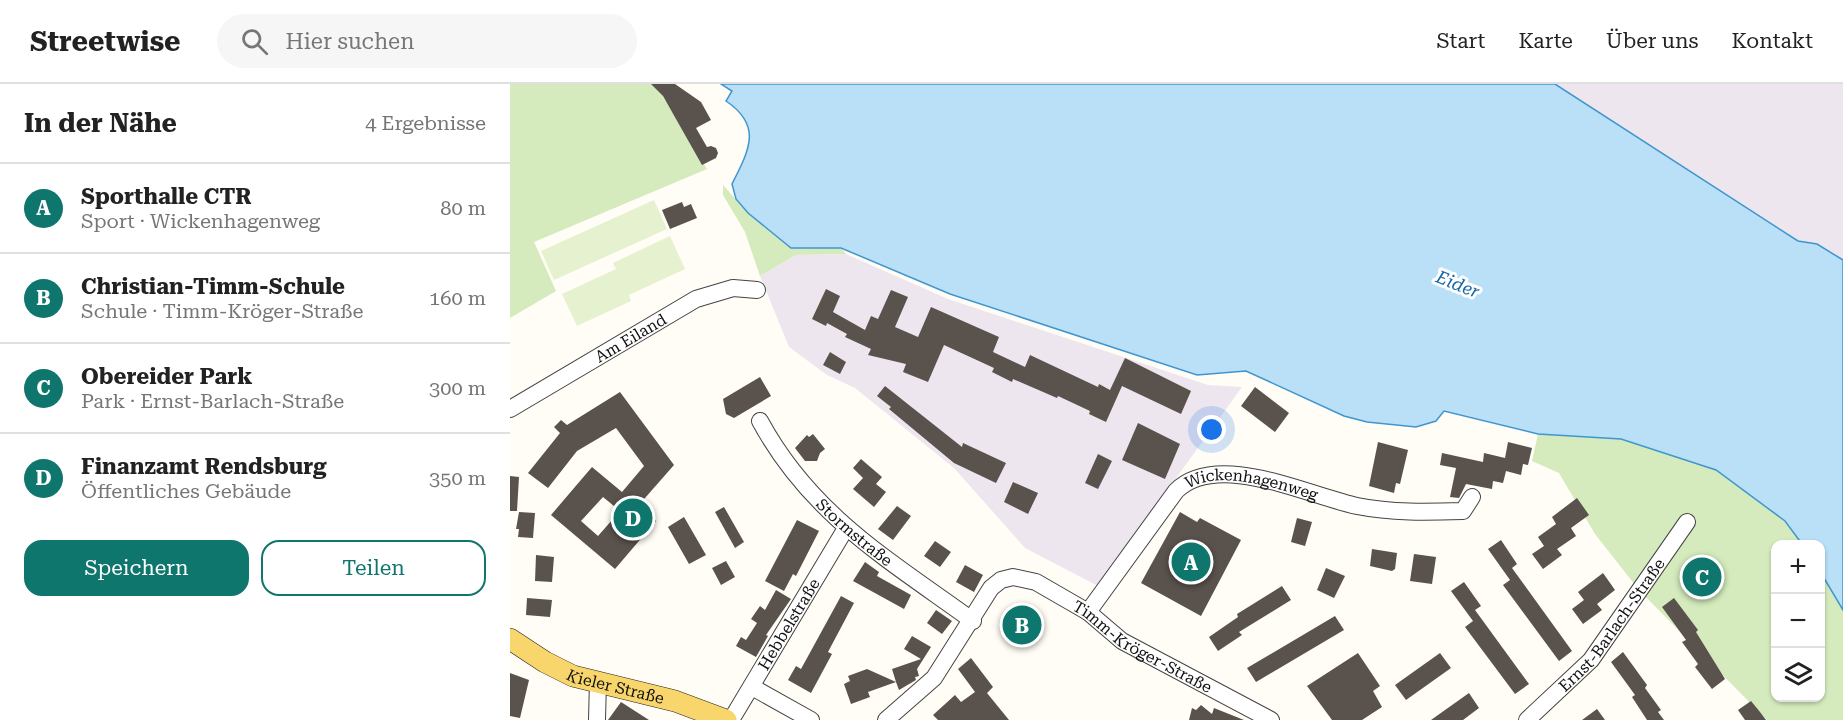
<!DOCTYPE html>
<html lang="de">
<head>
<meta charset="utf-8">
<style>
  :root { --surface:#fff; --page:#f6f6f6; --text:#222; --muted:#767676; --line:#e0e0e0; --accent:#0f766e }
  body { margin:0; font-family:"Roboto Serif",serif; background:var(--page); color:var(--text) }
  .controls { position:absolute; right:18px; bottom:18px; display:grid; overflow:hidden; border-radius:12px; box-shadow:0 2px 4px #0004 }
  .controls button { width:54px; height:54px; display:grid; place-items:center; padding:0; border:0; border-bottom:2px solid var(--line); background:var(--surface); color:var(--text); font:30px sans-serif }
  .you { position:absolute; left:702px; top:346px; width:21px; height:21px; margin:-15px; border:4px solid #fff; border-radius:50%; background:#1a73e8; box-shadow:0 0 0 9px #1a73e833 }
  .badge { display:grid; place-items:center; width:39px; height:39px; border-radius:50%; background:var(--accent); color:#fff; font-size:20px; font-weight:700 }
  .pin { position:absolute; translate:-50% -50%; border:3px solid #fff; box-shadow:0 2px 6px #0006 }
  .list { margin:0; padding:0; list-style:none }
  h2 { display:flex; justify-content:space-between; align-items:center; height:78px; margin:0; padding:0 24px; font-size:26px }
  h2 small { font-size:20px; font-weight:400; color:var(--muted) }
  .list li { display:grid; grid-template-columns:39px 1fr auto; gap:18px; align-items:center; box-sizing:border-box; height:90px; padding:0 24px; border-top:2px solid var(--line) }
  .list b { display:block; font-size:22px; white-space:nowrap }
  .list p { margin:0; font-size:20px; white-space:nowrap; color:var(--muted) }
  .list em { font-size:20px; font-style:normal; color:var(--muted) }
  .actions { display:flex; gap:12px; padding:18px 24px }
  .actions a { flex:1; padding:14px 0; border:2px solid var(--accent); border-radius:18px; text-align:center; font-size:21px; color:var(--accent) }
  .actions .main { background:var(--accent); color:#fff }
  .icon { flex:none; width:33px; height:33px; fill:none; stroke:currentColor; stroke-width:2; stroke-linecap:round; stroke-linejoin:round }
  .map { position:relative; flex:none; width:1333px; height:636px; overflow:hidden }
  header { display:flex; align-items:center; gap:36px; box-sizing:border-box; height:84px; padding:0 30px; background:var(--surface); border-bottom:2px solid var(--line) }
  header strong { font-size:28px }
  nav { display:flex; gap:33px; margin-inline-start:auto; font-size:21px }
  .search { width:420px; height:54px; background:var(--page); display:flex; align-items:center; gap:15px; box-sizing:border-box; padding:0 21px; border-radius:33px; color:var(--muted); font-size:22px }
  main { display:flex }
  aside { flex:1; background:var(--surface) }
  .map>svg:first-child { display:block }
  .industrial { fill:#eee6ef }
  .green { fill:#d5ebbd }
  .pitch { fill:#e6f2cf }
  .water { fill:#b9e0f7; stroke:#3f96cf; stroke-width:1.5 }
  .building { fill:#5a524d; fill-rule:evenodd }
  .lines { fill:none; stroke-linecap:round; stroke-linejoin:round }
  .minor-casing { stroke:#444; stroke-width:18 }
  .major-casing { stroke:#222; stroke-width:22 }
  .minor { stroke:#fff; stroke-width:16 }
  .major { stroke:#f9d66b; stroke-width:21 }
  .labels { text-anchor:middle; dominant-baseline:central; stroke-width:6; stroke-linejoin:round; paint-order:stroke }
  .street-label { font-size:16px; fill:#111; stroke:#fff }
  .water-label { font-size:18px; font-style:italic; fill:#1768a6; stroke:#fff }
</style>
</head>
<body>
<header>
<strong>Streetwise</strong>
<div class="search"><svg class="icon" aria-label="search" viewBox="0 0 24 24"><circle cx="10" cy="10" r="6"/><path d="M15 15l6 6"/></svg>Hier suchen</div>
<nav><a>Start</a><a>Karte</a><a>Über uns</a><a>Kontakt</a></nav>
</header>
<main>
<aside>
<h2>In der Nähe<small>4 Ergebnisse</small></h2>
<ul class="list">
<li><span class="badge">A</span><div><b>Sporthalle CTR</b><p>Sport · Wickenhagenweg</p></div><em>80 m</em></li>
<li><span class="badge">B</span><div><b>Christian-Timm-Schule</b><p>Schule · Timm-Kröger-Straße</p></div><em>160 m</em></li>
<li><span class="badge">C</span><div><b>Obereider Park</b><p>Park · Ernst-Barlach-Straße</p></div><em>300 m</em></li>
<li><span class="badge">D</span><div><b>Finanzamt Rendsburg</b><p>Öffentliches Gebäude</p></div><em>350 m</em></li>
</ul>
<div class="actions"><a class="main">Speichern</a><a>Teilen</a></div>
</aside>
<div class="map">
<svg width="1333" height="636" viewBox="0 0 1333 636">
  <rect width="100%" height="100%" fill="#fffdf5"/>
  <path class="industrial" d="M1045,0H1333V176L1307,160L1288,157Z
    M336,170L438,215L698,301L732,303L588,502L515,464L444,384L345,304L317,291L279,263L250,192L286,171Z"/>
  <path class="green" d="M0,0H141L152,11L197,85L24,158L46,207L0,234Z
    M213,101L238,129L281,164H331L336,170L286,171L250,192L235,148L213,111Z
    M1028,350L1111,355L1206,386L1275,437L1292,460H1266V614H1310L1311,489L1333,526V636H1257L1129,506L1085,450L1049,389L1022,377Z"/>
  <path class="pitch" d="M144,116L157,145L44,196L31,167Z
    M160,152L175,185L119,211L121,217L67,242L52,210L106,185L103,179Z"/>
  <path class="water" d="M211,0H1045L1288,157L1307,160L1333,176V526L1311,489L1310,460H1292L1275,437L1206,386L1111,355L1028,350L934,327L926,337L906,343L857,338L834,332L736,287L687,291L440,210L331,164H281L238,129L226,115L222,100C239,66 253,42 216,17L222,7Z"/>
  <path class="building" d="M141,0H165L191,18L201,36L186,44L197,63L201,62L206,64L208,69L206,74L192,81L153,12Z
    M172,118L174,123L181,120L187,134L160,145L152,126Z
    M316,205L330,212L323,228L355,246L361,232L368,235L381,206L398,213L385,243L408,253L421,223L489,253L483,268L515,283L520,271L588,303L589,300L600,306L615,274L681,307L671,330L612,302L596,338L579,330L580,327L548,312L547,314L503,295L502,298L482,288L484,284L434,261L418,298L393,288L396,280L358,271L361,265L335,253L337,250L317,239L316,242L302,235Z
    M320,268L336,278L330,290L313,281Z
    M250,293L261,312L224,334L216,330L213,315Z
    M375,302L452,363L453,359L496,379L486,399L444,379L379,325L381,323L367,312Z
    M745,303L779,329L765,348L731,322Z
    M110,308L164,381L128,422L146,437L105,485L41,431L82,383L112,408L134,382L106,344L67,367L38,404L18,389L50,349L44,343L51,336L57,341ZM93,413L110,427L88,452L71,437Z
    M628,339L670,360L655,395L612,376Z
    M303,350L315,365L310,369L307,377H295L285,364L297,351L299,353Z
    M868,358L898,366L890,400L886,399L884,409L859,402Z
    M998,358L1022,364L1018,381L1013,380L1011,391L996,387L993,399L983,397L982,405L956,400L949,414L940,413L946,384L930,381L932,369L973,378L974,369L995,374Z
    M588,370L602,377L588,405L575,399Z
    M351,375L372,393L366,400L376,408L364,423L343,405L353,394L343,384Z
    M0,392L9,393L7,427H0Z
    M503,398L528,409L518,430L494,418Z
    M1067,414L1079,431L1061,444L1066,452L1047,465L1052,471L1033,485L1022,470L1034,462L1028,453L1046,440L1042,433Z
    M387,422L401,432L383,456L368,445Z
    M214,423L234,458L225,464L205,428Z
    M9,428L25,429L23,454L8,453L9,445H6Z
    M670,428L687,438L690,434L731,456L691,532L631,499Z
    M174,433L196,471L179,480L158,443Z
    M787,434L802,438L795,462L781,458Z
    M287,436L309,447L286,492L283,490L274,507L255,497Z
    M991,456L1007,480L1002,484L1062,567L1049,577L993,501L1000,496L978,465Z
    M425,457L441,468L430,483L414,472Z
    M862,465L887,469L885,485L882,487L860,482Z
    M904,470L926,473L922,500L900,497Z
    M26,471L44,473L42,498L25,497Z
    M216,477L225,493L211,501L202,484Z
    M355,478L369,488L367,492L401,511L394,525L343,497Z
    M455,481L473,491L464,508L446,498Z
    M816,484L835,492L824,514L807,506Z
    M1093,489L1105,506L1087,520L1092,526L1073,540L1062,525L1074,516L1068,508Z
    M954,498L971,522L965,526L1019,600L1005,610L955,543L963,537L941,507Z
    M772,502L781,516L729,548L732,551L708,567L699,553L728,533L727,530Z
    M266,506L281,515L256,551L258,552L246,573L226,562L231,553L236,556L247,539L241,535L250,522L255,526Z
    M331,512L344,519L318,568L322,570L301,609L278,596L286,582L291,585Z
    M17,514L42,516L40,533L16,531Z
    M1164,514L1188,546L1186,548L1215,595L1202,605L1185,583L1188,580L1172,558L1176,556L1152,523Z
    M426,526L442,537L432,550L417,539Z
    M825,532L834,546L746,598L737,584Z
    M402,552L421,563L407,585L409,592L405,593L406,596L389,606L386,598L358,608L360,613L341,620L334,600L340,597L338,592L357,585L386,598L382,585L411,575L394,565Z
    M1113,568L1137,601L1135,604L1151,626L1148,628L1154,636H1137L1122,613L1125,611L1101,578Z
    M848,569L870,602L863,607L872,623L852,636H822L797,602Z
    M930,569L941,584L896,616L885,601Z
    M461,574L483,603L477,609L499,636H428L423,631L445,611L451,618L465,608L448,585Z
    M0,589L19,596L10,634L0,632Z
    M959,609L969,624L953,636H921Z
    M1241,617L1250,628L1256,636H1235L1228,626Z
    M111,618L139,636H98Z
    M691,621L702,630L704,624L734,636H679L682,624L686,626Z
    M1087,625L1095,636H1072Z"/>
  <g class="lines">
    <defs>
      <g id="minor">
        <path id="s1" d="M0,325L186,215L223,204L247,206"/>
        <path id="s2" d="M250,337C301,431 379,476 463,537"/>
        <path id="s3" d="M578,528L666,407C707,366 799,412 847,422C882,429 917,428 953,427L962,413"/>
        <path d="M242,603L301,636"/>
        <path d="M87,636L88,597"/>
        <path id="s4" d="M221,636L336,444"/>
        <path id="s5" d="M376,636L424,594L481,504L491,496L503,493L526,498L578,528L612,557L761,636"/>
        <path id="s6" d="M1017,636L1081,576L1177,438"/>
      </g>
      <g id="major">
        <path id="s7" d="M0,555L35,578L63,592L165,617L216,636"/>
      </g>
    </defs>
    <use href="#minor" class="minor-casing"/>
    <use href="#major" class="major-casing"/>
    <use href="#minor" class="minor"/>
    <use href="#major" class="major"/>
  </g>
  <g class="labels">
    <g class="street-label">
      <text stroke="none"><textPath href="#s1" startOffset="140">Am Eiland</textPath></text>
      <text stroke="none"><textPath href="#s3" startOffset="230">Wickenhagenweg</textPath></text>
      <text stroke="none"><textPath href="#s2" startOffset="147">Stormstraße</textPath></text>
      <text stroke="none"><textPath href="#s4" startOffset="112">Hebbelstraße</textPath></text>
      <text stroke="none"><textPath href="#s6" startOffset="128">Ernst-Barlach-Straße</textPath></text>
      <text stroke="none"><textPath href="#s5" startOffset="344">Timm-Kröger-Straße</textPath></text>
      <text stroke="none"><textPath href="#s7" startOffset="117">Kieler Straße</textPath></text>
    </g>
    <g class="water-label">
      <text transform="translate(948 200) rotate(22)">Eider</text>
    </g>
  </g>
</svg>
<div class="controls">
<button>+</button>
<button>−</button>
<button><svg class="icon" aria-label="layers" viewBox="0 0 24 24"><path d="M12 4l9 5-9 5-9-5zM3 14l9 5 9-5"/></svg></button>
</div>
<div class="you"></div>
<div class="pin badge" style="left:681px;top:478px">A</div>
<div class="pin badge" style="left:512px;top:541px">B</div>
<div class="pin badge" style="left:1192px;top:493px">C</div>
<div class="pin badge" style="left:123px;top:434px">D</div>
</div>
</main>
</body>
</html>
